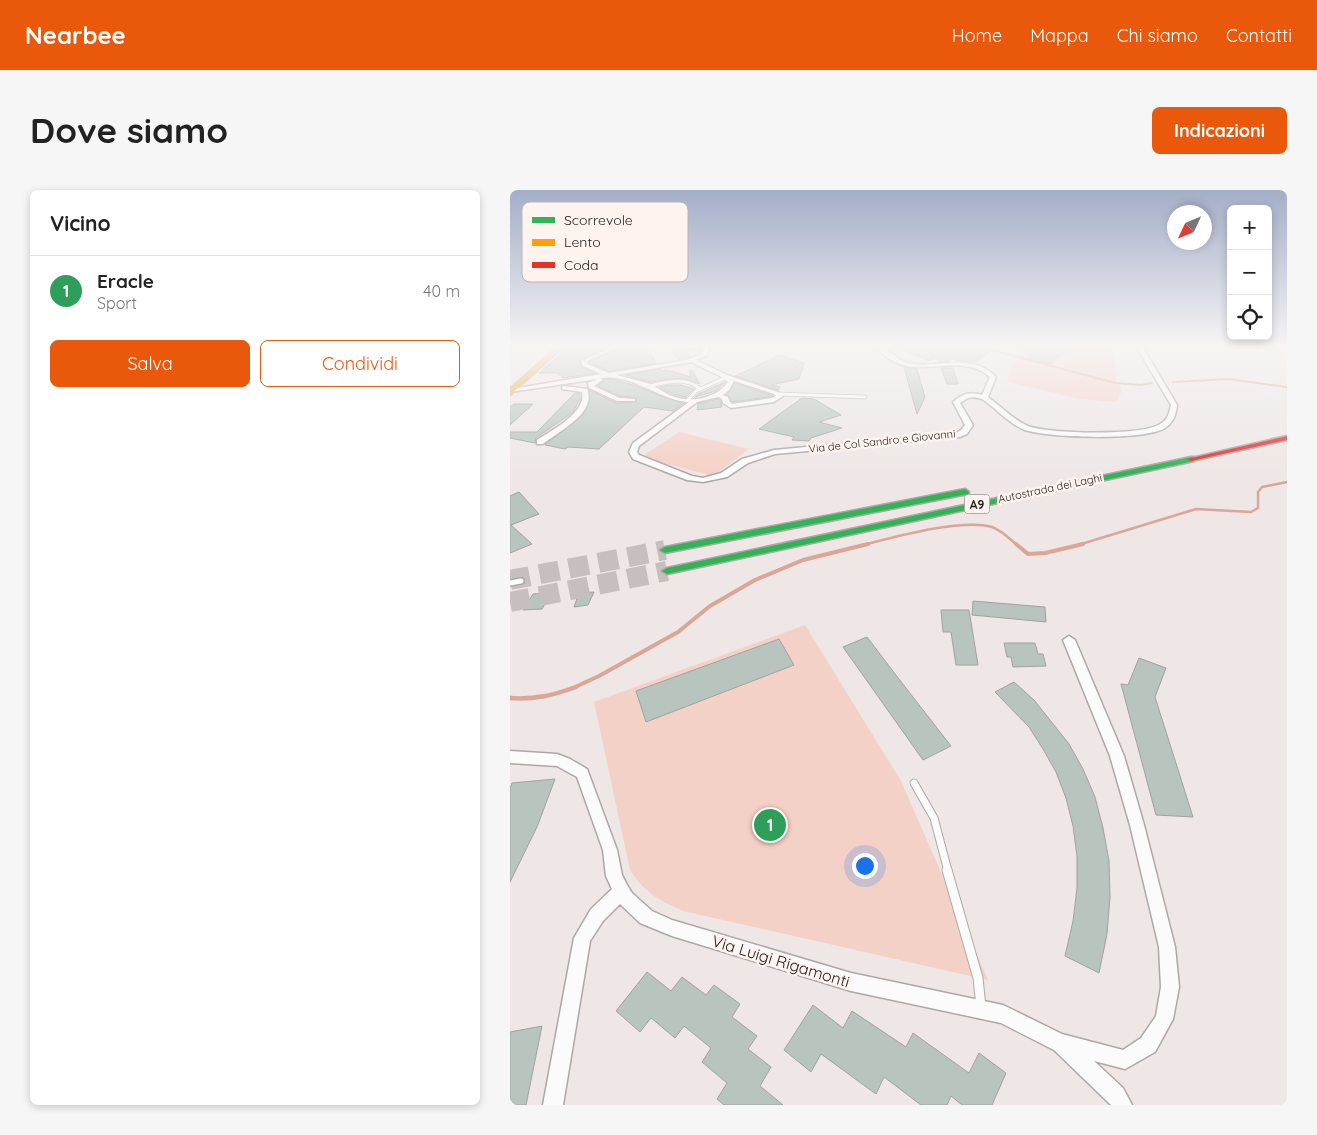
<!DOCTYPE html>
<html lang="it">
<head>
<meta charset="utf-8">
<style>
  :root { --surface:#fff; --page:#f6f6f6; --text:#222; --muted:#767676; --line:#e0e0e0; --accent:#ea580c }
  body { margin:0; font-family:Quicksand,sans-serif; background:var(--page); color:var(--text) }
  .controls { position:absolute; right:15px; top:15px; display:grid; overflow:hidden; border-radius:8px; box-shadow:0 2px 8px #0003 }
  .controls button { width:45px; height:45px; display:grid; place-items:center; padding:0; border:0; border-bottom:1px solid var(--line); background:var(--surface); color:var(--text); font:25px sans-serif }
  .compass { position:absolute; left:657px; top:15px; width:45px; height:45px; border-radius:50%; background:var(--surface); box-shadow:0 2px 8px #0003; rotate:226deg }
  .you { position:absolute; left:354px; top:675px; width:18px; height:18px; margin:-12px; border:4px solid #fff; border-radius:50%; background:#1a73e8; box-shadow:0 0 0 8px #1a73e833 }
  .badge { display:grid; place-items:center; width:32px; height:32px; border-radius:50%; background:var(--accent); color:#fff; font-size:16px; font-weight:700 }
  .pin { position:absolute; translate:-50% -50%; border:2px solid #fff; box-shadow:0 1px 5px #0006 }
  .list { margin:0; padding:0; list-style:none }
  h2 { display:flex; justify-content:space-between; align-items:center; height:65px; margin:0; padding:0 20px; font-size:21px }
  h2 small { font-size:16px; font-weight:400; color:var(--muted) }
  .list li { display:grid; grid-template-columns:32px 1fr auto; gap:15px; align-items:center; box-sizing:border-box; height:70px; padding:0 20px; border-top:1px solid var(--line) }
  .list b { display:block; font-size:19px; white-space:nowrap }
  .list p { margin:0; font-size:16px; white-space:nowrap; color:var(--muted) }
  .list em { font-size:16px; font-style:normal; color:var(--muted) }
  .actions { display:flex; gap:10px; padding:15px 20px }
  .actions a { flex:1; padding:11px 0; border:1px solid var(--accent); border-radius:8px; text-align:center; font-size:18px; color:var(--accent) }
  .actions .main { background:var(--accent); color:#fff }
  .icon { flex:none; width:28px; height:28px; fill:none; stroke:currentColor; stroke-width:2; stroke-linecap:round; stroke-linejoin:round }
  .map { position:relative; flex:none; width:777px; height:915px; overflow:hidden; border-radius:8px }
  header { display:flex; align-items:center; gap:30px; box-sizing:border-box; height:70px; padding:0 25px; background:var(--accent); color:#fff }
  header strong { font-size:24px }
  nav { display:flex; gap:28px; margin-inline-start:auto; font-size:18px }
  .intro { display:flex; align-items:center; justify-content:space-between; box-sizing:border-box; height:120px; padding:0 30px }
  h1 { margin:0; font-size:35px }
  .button { padding:12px 22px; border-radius:8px; background:var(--accent); color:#fff; font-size:18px; font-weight:700 }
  main { display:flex; gap:30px; padding:0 30px }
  aside { flex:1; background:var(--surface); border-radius:8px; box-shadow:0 2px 8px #0003 }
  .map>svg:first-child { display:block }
  .green { fill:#f4d1c7 }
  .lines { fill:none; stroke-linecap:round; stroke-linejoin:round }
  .stream-far3 { stroke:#dba697; stroke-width:2 }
  .stream-far2 { stroke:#dba697; stroke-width:2.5 }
  .stream-far1 { stroke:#dba697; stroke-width:4 }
  .stream { stroke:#dba697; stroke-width:4.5 }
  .building { fill:#b8c5be; stroke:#a2a1a0 }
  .highway-tunnel { stroke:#c6bfbe; stroke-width:20; stroke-dasharray:20 10; stroke-linecap:butt }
  .lane-far3-casing { stroke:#ada8a7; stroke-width:4.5 }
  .lane-far2-casing { stroke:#ada8a7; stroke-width:8 }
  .lane-far1-casing { stroke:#ada8a7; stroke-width:9 }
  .lane-casing { stroke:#ada8a7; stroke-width:11 }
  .street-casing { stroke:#ada8a7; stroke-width:3 }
  .fast-casing { stroke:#ada8a7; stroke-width:3 }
  .slow-casing { stroke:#ada8a7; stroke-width:3 }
  .jam-casing { stroke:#ada8a7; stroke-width:3 }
  .lane-far3 { stroke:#fcfbfb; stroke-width:3 }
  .lane-far2 { stroke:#fcfbfb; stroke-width:5 }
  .lane-far1 { stroke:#fcfbfb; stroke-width:7 }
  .lane { stroke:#fcfbfb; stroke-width:9 }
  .street { fill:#fcfbfb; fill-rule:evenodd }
  .fast { fill:#30b455; fill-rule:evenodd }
  .slow { fill:#ff9f0a; fill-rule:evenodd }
  .jam { fill:#e5322d; fill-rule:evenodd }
  .labels { text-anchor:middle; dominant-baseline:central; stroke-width:5; stroke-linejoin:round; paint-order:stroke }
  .far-street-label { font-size:11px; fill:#24201f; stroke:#fef3ef }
  .shield { fill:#fef3ef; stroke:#655f5d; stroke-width:1 }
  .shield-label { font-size:12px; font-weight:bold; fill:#24201f }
  .near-street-label { font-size:16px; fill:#24201f; stroke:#fef3ef }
  .key { fill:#fef3ef; stroke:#bdb4b1; stroke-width:1 }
  .key-label { font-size:14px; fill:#24201f }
</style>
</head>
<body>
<header>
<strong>Nearbee</strong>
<nav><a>Home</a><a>Mappa</a><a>Chi siamo</a><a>Contatti</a></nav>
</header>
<div class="intro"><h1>Dove siamo</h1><a class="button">Indicazioni</a></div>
<main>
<aside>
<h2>Vicino<small></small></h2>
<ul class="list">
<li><span class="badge" style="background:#2e9e5b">1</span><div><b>Eracle</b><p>Sport</p></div><em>40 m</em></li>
</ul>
<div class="actions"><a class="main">Salva</a><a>Condividi</a></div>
</aside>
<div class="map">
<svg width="777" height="915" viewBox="0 0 777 915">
  <rect width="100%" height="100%" fill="#eee7e6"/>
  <path class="green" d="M479,156H604L606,190L612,201L606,212L570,209L498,192L499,179L515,161Z
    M169,242L239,259L203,286L131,267Z
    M295,435L391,591L478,790L173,721C147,709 136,704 120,680L84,512Z"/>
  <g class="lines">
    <path class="stream-far3" d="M478,159L605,193L631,195L642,193
      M663,192L719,189L777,197"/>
    <path class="stream-far2" d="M353,355C384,347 452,328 482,337C491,340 500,349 507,355
      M568,355L686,319L741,322L748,318V302L752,297L777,292"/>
    <path class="stream-far1" d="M506,354L518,364L535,363L573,354
      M63,498L89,486L168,442L200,416L245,390L293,370L358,354"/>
    <path class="stream" d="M0,508C24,510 44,505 66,497"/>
  </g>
  <path class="building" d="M60,156H101L69,170L72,178L85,183L53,188L48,183H29Z
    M114,156H136L146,173L99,181L79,172Z
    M173,156L180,166L168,169L161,157Z
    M383,156H488L464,173L439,169L440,171L429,172L427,167L419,171Z
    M534,156H562L540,174L517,169Z
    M270,165L294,173L289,189L261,195L270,197L268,200L225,186Z
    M394,177L407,179L415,207L407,224Z
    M431,178H443L448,194H437Z
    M150,179L151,181L157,180L181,187L180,181L182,180L190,194L172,188L141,192L116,185Z
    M102,189L123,195L156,208L174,213L163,221L134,217L89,259L58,257L55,259L35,255L73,225L80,208L79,200L106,213L126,212L125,207L110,206L88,196L95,190Z
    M215,192L206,201L185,207L188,204Z
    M225,193L263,206L223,212L217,204Z
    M159,195H171L184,199L176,207L163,204L150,197Z
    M65,203L70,204V209L63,222L26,248L25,253L0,248V242H27Z
    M292,208L304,209L331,225L309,232L332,238L301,248L299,251L282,250L284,247L249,239Z
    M208,209L210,210L212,217L187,220L188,214Z
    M4,214H23L0,235V217Z
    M9,302L29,324L1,335L22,354L0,363V306Z
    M84,402L78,415L64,417L69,403Z
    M41,403L32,419L13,420L23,404Z
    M463,411L535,417L536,432L462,425Z
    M431,420H459L468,475H446L441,442H433Z
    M357,447L392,493L441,556L413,570L333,457Z
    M269,449L284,475L136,532L126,501Z
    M494,453H525L528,464H533L536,476L503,477L501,467H497Z
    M629,468L656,478L645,507L683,627L646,625L611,494L618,495Z
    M504,492L524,510L559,554L573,579L585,607L593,638L599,671L600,707L597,744L589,783L555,766L563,731L567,698V666L563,636L556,608L546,582L533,559L519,537L485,502Z
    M45,589L27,637L0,692V598L2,593Z
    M137,782L161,801L172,787L196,805L204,795L230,814L222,827L247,846L238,859L261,877L250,896L273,915H214L207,909L217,893L192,872L201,858L174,836L165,848L141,828L130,842L106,821Z
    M303,815L333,838L342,821L396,857L403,843L459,883L469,863L496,883L482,915H452L441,906L437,915H411L374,887L366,904L311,864L301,882L274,860Z
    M32,836L16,915H0V842Z"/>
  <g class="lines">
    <path class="highway-tunnel" d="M0,390L155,360
      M0,412L157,381"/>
    <defs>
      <path id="lane-far3" d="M140,196C156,192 175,187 189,198L186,201
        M268,204L355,207
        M178,210L186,201L217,187"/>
      <path id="lane-far2" d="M0,393L11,391"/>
      <path id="lane-far1" d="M404,593L424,628L438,681"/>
      <path id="lane" d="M437,680L468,788L471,817"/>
      <path id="street" d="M105,156H112L79,170L77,172L78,174L99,183L176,170L191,164L193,159L179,158L176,156H200L196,166L186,170L217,185L268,202L273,206L264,212L221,218L213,213L212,209L208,207L187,212L129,256L127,262L129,265L182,286L193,288L211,283L232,269L264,260L446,243L451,240L455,235L443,212C452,204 460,201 472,205L480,187C445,157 401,200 365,156C379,156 386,172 403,174C432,177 463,163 486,187L478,207C491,216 503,230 518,236C538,244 633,246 650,234C658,230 659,223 661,215L626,156H632L667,215C666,224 664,232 655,238C634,251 540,248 515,240C499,234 486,218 472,209C462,206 458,207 450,213L463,235L457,244L450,247L265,264L238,273L217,287L193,292L177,290L123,269L119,262L123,253L179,212C148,210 122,183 90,188L93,190L84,196L110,208L125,209V211H107L79,198L78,193L88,189L0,202V200L2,199L91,184L73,176L71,171ZM181,172L210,186L218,192C206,209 180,213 162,206C153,202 146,196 137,193C128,190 117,188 107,185ZM224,191L264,204L266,206L262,208L222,214L219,211L218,207L213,205L219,200Z
        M54,196L77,199C87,223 49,241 33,254H27V250C42,240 77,222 72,202L52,199V197Z
        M559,446L565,450L614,566L634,635L665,757L669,797L663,829L645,862L615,879L584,871L613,898L622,915H601L544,860L491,833L341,801L162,746L130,733L110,714L93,731L80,751L53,915H33L64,748L81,719L102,699L96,686L93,660L67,587L47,576L0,573V561L47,564L60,569L77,579L107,660L112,685L117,695L122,703L142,721L162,730L341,783L493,815L552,844L613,860L631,848L646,826L651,797L649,757L620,635L600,566L553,450Z"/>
      <path id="fast" d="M681,267H684V271L157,384L152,381L157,378Z
        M455,299L459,302L458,304L155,363L150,360L155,357Z"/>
      <path id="slow" d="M48,156H54L0,205V199Z"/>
      <path id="jam" d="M777,246V250L681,271L677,269Z"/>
    </defs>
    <use href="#lane-far3" class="lane-far3-casing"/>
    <use href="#lane-far2" class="lane-far2-casing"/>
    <use href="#lane-far1" class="lane-far1-casing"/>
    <use href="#lane" class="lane-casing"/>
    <use href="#street" class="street-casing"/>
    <use href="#fast" class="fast-casing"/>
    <use href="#slow" class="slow-casing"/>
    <use href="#jam" class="jam-casing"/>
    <use href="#lane-far3" class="lane-far3"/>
    <use href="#lane-far2" class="lane-far2"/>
    <use href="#lane-far1" class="lane-far1"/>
    <use href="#lane" class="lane"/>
    <use href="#street" class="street"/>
    <use href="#fast" class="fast"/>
    <use href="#slow" class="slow"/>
    <use href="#jam" class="jam"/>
  </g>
  <linearGradient id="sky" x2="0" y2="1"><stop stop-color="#a3aec8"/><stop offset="0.55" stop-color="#f7f4f4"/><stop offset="1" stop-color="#f7f4f4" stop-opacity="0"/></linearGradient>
  <rect width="777" height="284" fill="url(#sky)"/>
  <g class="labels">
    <g class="far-street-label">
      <text transform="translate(372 251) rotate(-6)">Via de Col Sandro e Giovanni</text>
      <text transform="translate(540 298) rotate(-12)">Autostrada dei Laghi</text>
    </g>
    <rect class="shield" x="454.5" y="304.5" width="25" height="19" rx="4"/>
    <g class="shield-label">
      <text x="467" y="314">A9</text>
    </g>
    <g class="near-street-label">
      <text transform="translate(271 771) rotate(17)">Via Luigi Rigamonti</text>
    </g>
  </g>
  <rect x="12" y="12" width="166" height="80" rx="8" class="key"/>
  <rect x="22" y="27" width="23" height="6" fill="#30b455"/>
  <rect x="22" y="49" width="23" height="7" fill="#ff9f0a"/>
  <rect x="22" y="72" width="23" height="6" fill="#e5322d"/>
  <g class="key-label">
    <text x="54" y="35">Scorrevole</text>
    <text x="54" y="57">Lento</text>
    <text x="54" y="80">Coda</text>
  </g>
</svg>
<div class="controls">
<button>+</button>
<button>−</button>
<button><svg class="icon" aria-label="locate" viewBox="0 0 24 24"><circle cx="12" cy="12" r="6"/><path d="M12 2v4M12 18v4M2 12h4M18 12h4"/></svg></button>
</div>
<svg class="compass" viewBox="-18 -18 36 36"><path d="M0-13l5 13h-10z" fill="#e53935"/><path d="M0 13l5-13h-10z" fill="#767676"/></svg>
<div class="you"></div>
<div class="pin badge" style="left:260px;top:635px;background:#2e9e5b">1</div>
</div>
</main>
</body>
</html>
